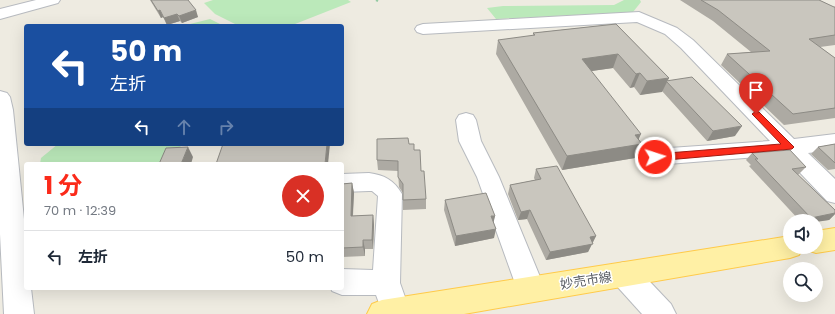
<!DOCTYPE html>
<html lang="ja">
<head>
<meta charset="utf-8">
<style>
	:root { --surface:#fff; --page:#f6f6f7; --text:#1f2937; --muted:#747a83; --line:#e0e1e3; --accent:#fb2a1a }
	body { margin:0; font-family:Poppins,"Noto Sans JP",sans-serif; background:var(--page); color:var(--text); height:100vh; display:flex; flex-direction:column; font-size:15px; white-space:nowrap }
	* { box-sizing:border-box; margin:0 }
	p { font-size:13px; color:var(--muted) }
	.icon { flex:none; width:22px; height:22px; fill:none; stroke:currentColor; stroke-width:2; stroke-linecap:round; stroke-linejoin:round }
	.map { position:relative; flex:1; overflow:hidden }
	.details { position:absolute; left:24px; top:162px; width:320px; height:128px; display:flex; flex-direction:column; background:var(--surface); border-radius:4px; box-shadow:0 4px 16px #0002 }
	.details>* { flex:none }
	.banner { position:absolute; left:24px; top:24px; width:320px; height:122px; border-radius:4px; box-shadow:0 4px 16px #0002; background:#1a4fa0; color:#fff; overflow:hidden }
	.fabs { position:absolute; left:783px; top:214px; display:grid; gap:8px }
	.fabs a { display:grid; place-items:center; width:40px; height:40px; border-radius:50%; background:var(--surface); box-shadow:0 4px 16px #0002; font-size:20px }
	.pin { position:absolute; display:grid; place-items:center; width:34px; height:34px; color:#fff; margin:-41px -17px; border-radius:50% 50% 50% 0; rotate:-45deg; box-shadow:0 0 4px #0007 }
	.pin .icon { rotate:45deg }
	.me { position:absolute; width:44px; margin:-22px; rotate:86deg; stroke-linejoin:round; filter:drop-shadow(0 0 3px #0008) }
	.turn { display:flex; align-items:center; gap:14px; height:84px; padding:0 20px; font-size:18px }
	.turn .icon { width:52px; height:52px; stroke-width:2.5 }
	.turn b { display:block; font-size:28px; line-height:34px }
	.lanes { display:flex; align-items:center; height:38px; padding:0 20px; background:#0003; justify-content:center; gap:20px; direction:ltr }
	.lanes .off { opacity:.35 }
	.round { display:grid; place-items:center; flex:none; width:42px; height:42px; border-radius:21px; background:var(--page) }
	.headline { display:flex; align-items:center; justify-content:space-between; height:68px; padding:0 20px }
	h1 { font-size:24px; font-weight:700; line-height:30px; color:var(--accent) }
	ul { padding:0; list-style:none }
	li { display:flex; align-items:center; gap:12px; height:52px; padding:0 20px; border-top:1px solid var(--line) }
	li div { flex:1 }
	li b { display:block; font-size:15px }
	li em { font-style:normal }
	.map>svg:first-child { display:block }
	.green { fill:#bbe9ba }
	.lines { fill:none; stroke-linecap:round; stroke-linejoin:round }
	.minor-casing { stroke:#b7babf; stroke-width:2 }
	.major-casing { stroke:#ffca49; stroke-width:2 }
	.path { stroke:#93caa2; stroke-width:2; stroke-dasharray:3 1.5; stroke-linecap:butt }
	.minor { fill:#fff; fill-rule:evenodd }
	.major { fill:#fff0a5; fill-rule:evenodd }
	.wall { fill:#adaaa3 }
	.shaded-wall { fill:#8d8b85 }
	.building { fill:#c9c6be; stroke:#8d8b85 }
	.route { fill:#fb2a1a; stroke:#a31b11 }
	.labels { text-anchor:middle; stroke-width:3; stroke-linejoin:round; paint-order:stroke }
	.near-street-label { font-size:13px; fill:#5a5e64; stroke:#fff }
</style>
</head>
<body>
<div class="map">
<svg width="835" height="314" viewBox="0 0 835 314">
	<rect width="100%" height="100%" fill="#eeebe1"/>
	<g class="green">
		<polygon points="213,0 348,0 351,2 290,26 239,26 215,14 204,3"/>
		<polygon points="624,0 640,0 641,2 633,12 496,19 487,8 503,6 614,5"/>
		<polygon points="210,19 224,26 182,26"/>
		<polygon points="58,144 183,144 176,151 167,164 40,164 41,158"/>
	</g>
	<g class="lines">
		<g class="minor-casing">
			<g id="minor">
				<polygon points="36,0 60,0 58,3 0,19 0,9"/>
				<polygon points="639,12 677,28 693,40 794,139 835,134 835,150 808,153 835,179 835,203 827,201 783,155 655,165 647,163 644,157 647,151 655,149 770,141 681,48 665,34 637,22 423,34 417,32 415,29 417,26 423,24"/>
				<polygon points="0,91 7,93 10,97 13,110 26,239 26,288 31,288 34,314 4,314 0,234"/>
				<polygon points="466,113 473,115 476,120 481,141 499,177 545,289 541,298 531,302 521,298 517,289 477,177 459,141 456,120 459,115"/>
				<path d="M 369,173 C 384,175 394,180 402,194 L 400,283 L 410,311 L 409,314 L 383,314 L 376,295 L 342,295 L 332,291 L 331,288 L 342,288 L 342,269 L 373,270 L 378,196 L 372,191 L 369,191 L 342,192 L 342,174 Z"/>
				<polygon points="624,262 634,265 671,304 676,314 642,314 614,283 610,274 614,265"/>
			</g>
		</g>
		<g class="major-casing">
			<g id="major">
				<polygon points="835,228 835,250 816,253 807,250 806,247 816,247 816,231"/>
				<polygon points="790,236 790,247 803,247 799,255 790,258 464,314 367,314 372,304 382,300"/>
			</g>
		</g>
		<polyline class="path" points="376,0 378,1"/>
		<use href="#minor" class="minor"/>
		<use href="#major" class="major"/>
	</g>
	<g class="wall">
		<polygon points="150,0 188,0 198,17 182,23 180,21 167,25 163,17 161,18"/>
		<polygon points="680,0 819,0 834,7 835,7 835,45 820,47 835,58 835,118 784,125 721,65 727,54 751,52 713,21"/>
		<polygon points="616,24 669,78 667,81 735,136 707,141 662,91 640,95 634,87 630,88 613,68 591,71 639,139 635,158 562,170 496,54 498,40 533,36 533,33"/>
		<polygon points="409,144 414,150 421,171 426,199 426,209 403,210 403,193 399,187 398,171 378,170 377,160"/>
		<polygon points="835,144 835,169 828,170 811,154 818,147"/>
		<polygon points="752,153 806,167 798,175 835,210 835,214 829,220 816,221 800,221 749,166 751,165 746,160"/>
		<polygon points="536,169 596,236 588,252 546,260 527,219 518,220 508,194 510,185 535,180 534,178"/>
		<polygon points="352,183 354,193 353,216 373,215 374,225 373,249 365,249 365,256 342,257 342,184"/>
		<polygon points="445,200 495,216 493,222 494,238 455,246 444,210"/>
	</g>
	<g class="shaded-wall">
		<polygon points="160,10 163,17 161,18 158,11"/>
		<polygon points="196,10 198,17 182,23 179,16"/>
		<polygon points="177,14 180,21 167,25 164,18"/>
		<polygon points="618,54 613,68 578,73 582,59"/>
		<polygon points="640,73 634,87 630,88 636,74"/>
		<polygon points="669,78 662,92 640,95 647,81"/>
		<polygon points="742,126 735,136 707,141 713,131"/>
		<polygon points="641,134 636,145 642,144 635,158 562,170 567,156 635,135"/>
		<polygon points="327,144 330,144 328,164 325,164"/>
		<polygon points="188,147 193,157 191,164 181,164"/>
		<polygon points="352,183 354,193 352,226 351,216"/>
		<polygon points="530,210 527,219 518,220 521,212"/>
		<polygon points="835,213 835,214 829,220 816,222 816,221 808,221 811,218"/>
		<polygon points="373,215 374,225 373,249 372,240"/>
		<polygon points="491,216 495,216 493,225"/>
		<polygon points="496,229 494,238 455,246 456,236"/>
		<polygon points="596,236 588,252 546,260 550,252 590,237"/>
		<polygon points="363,240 365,249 365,256 363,247"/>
	</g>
	<g class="building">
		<polygon points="151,0 188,0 196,10 179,16 177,14 164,18 160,10 158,11"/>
		<polygon points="701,0 819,0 834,7 835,7 835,35 809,39 835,58 835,108 793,114 727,54 770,51 718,10"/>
		<polygon points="616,24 669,78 647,81 640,73 636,74 618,54 582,59 641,134 635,135 642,144 567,156 498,40 535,35 533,33"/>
		<polygon points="692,77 742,126 713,131 666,81"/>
		<polygon points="408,138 409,144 414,144 414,150 420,150 421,171 424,171 426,199 403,200 403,184 398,177 398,161 377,160 377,139"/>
		<polygon points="223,144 327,144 325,164 216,164"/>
		<polygon points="835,144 835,163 818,147"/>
		<polygon points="188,147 181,164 159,164 166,148"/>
		<polygon points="790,150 806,167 792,169 835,210 835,213 811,218 755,159 758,159 752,153"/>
		<polygon points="557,166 596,236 590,237 593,244 550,252 530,210 521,212 510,185 541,179 536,169"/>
		<polygon points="352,183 351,216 373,215 372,240 363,240 363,247 342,248 342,184"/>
		<polygon points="486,193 495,216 491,216 496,229 456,236 445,200"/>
	</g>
	<polygon class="route" points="756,111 759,112 794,147 792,149 655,161 651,157 655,154 781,144 754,116 752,114"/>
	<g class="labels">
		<g class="near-street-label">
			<text transform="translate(586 280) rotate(-9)" y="5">妙売市線</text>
		</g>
	</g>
</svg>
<div class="fabs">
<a><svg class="icon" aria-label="sound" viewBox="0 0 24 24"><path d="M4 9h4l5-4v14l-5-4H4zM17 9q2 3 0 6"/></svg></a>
<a><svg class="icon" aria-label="search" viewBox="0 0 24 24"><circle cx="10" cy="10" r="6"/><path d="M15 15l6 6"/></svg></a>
</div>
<div class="pin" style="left:756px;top:114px;background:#d93025"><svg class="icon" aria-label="arrive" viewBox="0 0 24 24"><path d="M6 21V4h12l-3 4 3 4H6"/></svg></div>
<svg class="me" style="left:655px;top:157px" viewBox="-20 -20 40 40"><circle r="17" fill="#fb2a1a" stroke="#fff" stroke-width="3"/><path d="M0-11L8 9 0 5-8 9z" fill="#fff"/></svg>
<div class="banner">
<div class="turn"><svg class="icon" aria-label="left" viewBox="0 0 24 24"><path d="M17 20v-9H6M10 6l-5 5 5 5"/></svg><div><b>50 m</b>左折</div></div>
<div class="lanes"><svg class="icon" aria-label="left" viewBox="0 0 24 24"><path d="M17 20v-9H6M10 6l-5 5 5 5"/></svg><svg class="icon off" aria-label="ahead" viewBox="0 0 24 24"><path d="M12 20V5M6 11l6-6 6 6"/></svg><svg class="icon off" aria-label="right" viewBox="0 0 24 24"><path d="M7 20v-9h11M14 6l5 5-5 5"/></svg></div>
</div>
<section class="details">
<div class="headline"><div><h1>1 分</h1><p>70 m · 12:39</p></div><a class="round" style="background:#d93025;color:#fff"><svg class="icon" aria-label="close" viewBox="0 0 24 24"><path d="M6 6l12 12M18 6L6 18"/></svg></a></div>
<ul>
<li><svg class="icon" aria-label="left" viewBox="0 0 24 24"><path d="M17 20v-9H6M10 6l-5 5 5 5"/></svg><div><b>左折</b></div><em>50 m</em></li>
</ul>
</section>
</div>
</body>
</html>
